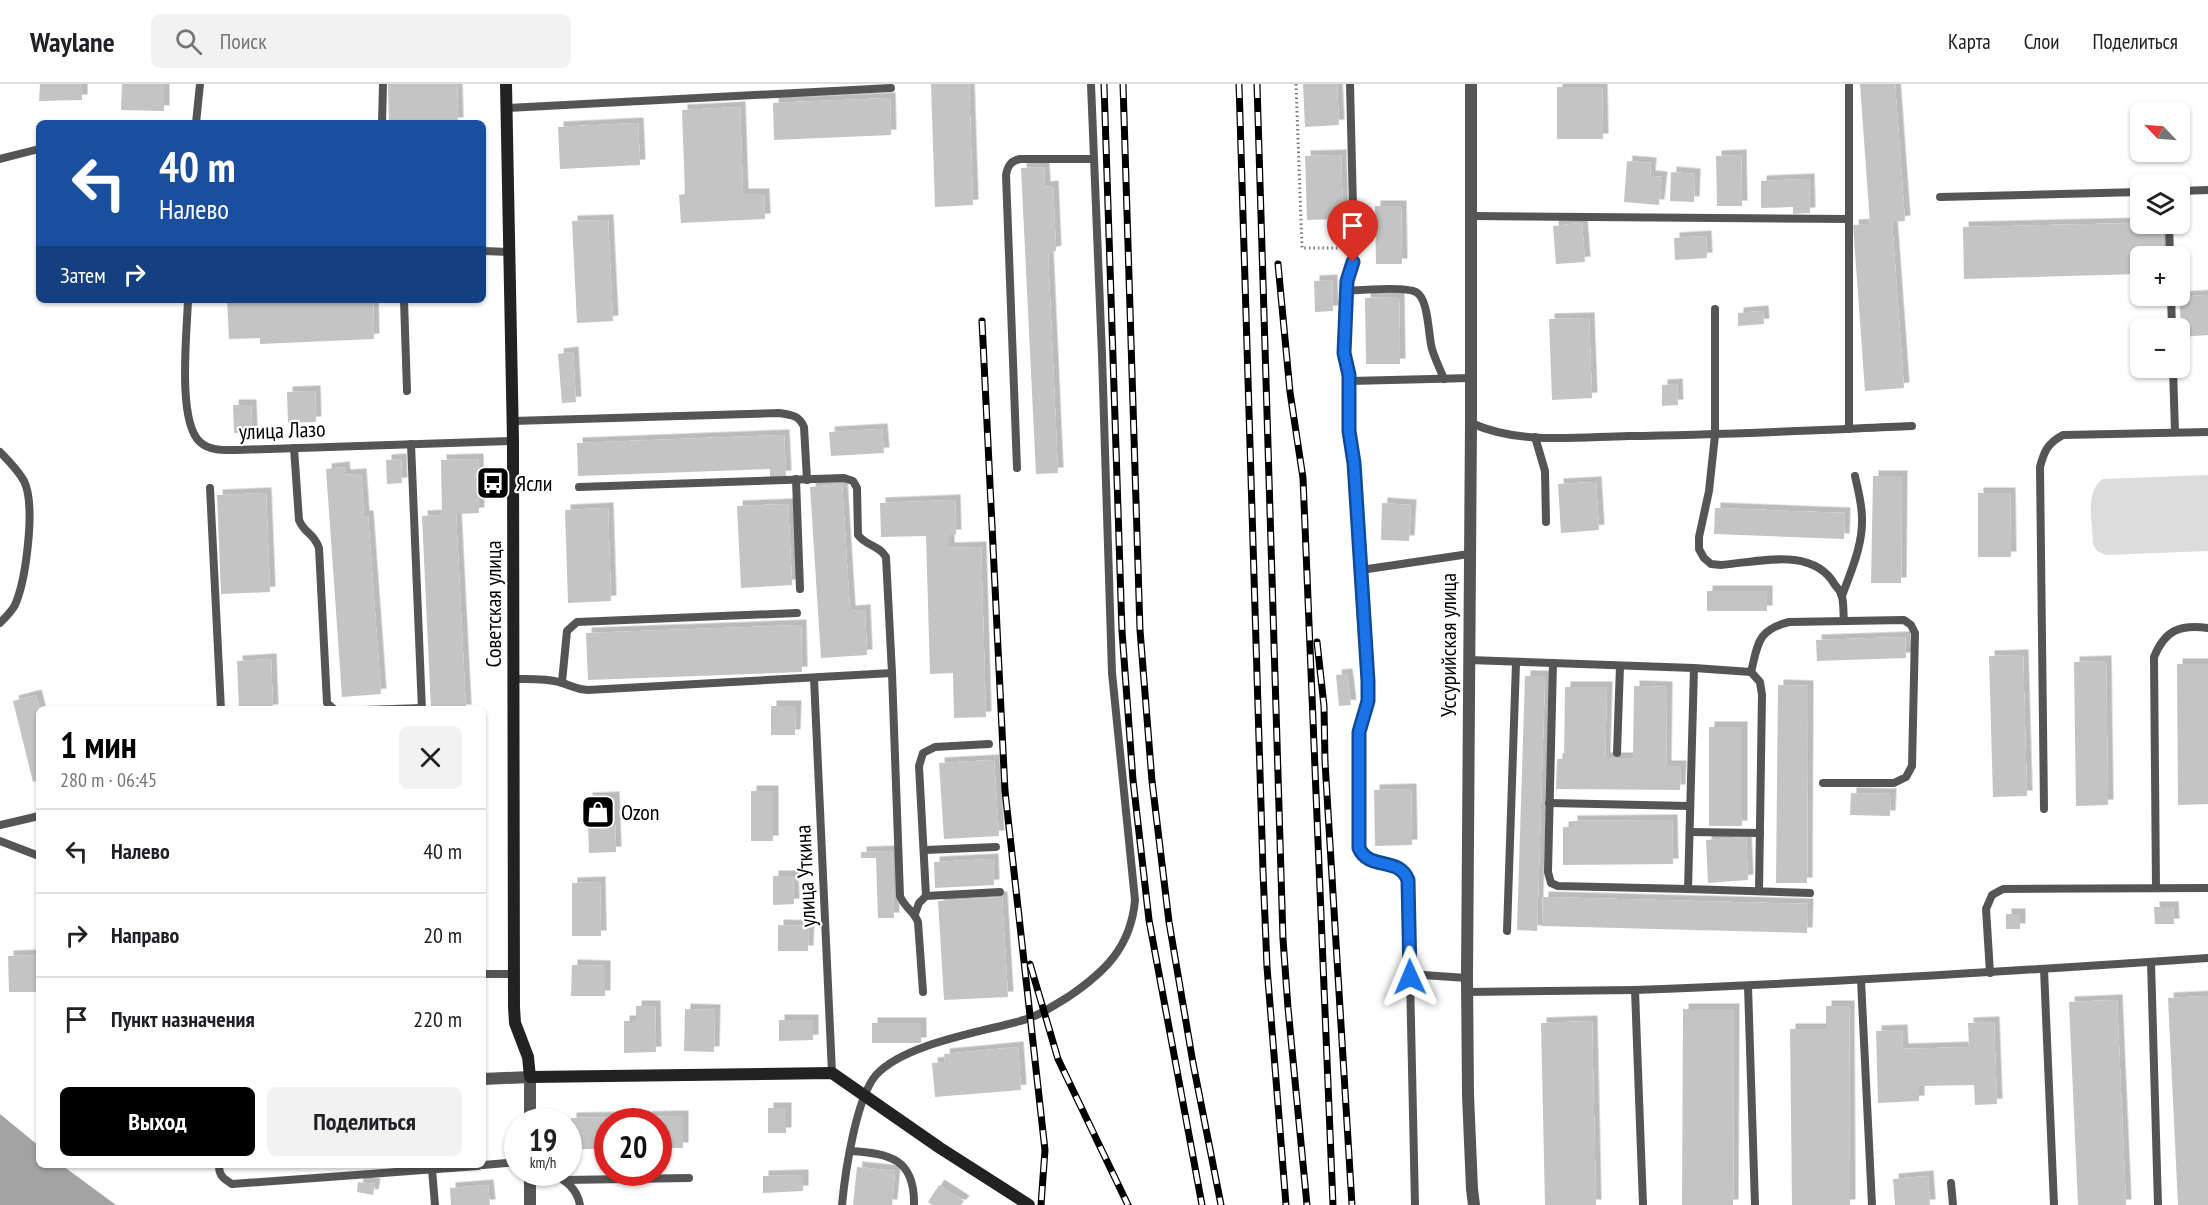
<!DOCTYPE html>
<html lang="ru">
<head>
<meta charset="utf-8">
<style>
	:root { --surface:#fff; --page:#f2f2f2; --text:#202124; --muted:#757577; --line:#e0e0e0; --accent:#000 }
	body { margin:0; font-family:"PT Sans Narrow",sans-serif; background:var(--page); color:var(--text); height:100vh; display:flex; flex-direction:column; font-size:22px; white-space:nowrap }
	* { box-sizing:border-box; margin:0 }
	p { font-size:20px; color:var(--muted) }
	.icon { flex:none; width:33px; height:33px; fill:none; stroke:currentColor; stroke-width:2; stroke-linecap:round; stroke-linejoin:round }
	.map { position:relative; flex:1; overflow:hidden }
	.drawer { position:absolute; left:36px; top:622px; width:450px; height:462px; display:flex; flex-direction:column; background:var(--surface); border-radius:9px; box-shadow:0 2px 4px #0004 }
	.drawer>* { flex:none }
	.hud { position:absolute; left:36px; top:36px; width:450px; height:183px; border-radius:9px; box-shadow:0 2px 4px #0004; background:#1a4fa0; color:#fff; overflow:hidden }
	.needle { width:39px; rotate:295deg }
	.controls { position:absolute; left:2130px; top:18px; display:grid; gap:12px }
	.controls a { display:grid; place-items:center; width:60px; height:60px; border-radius:9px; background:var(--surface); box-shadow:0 2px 4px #0004; font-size:30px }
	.speed { position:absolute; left:504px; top:1024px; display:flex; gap:12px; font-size:30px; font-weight:700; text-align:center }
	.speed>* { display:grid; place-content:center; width:78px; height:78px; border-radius:50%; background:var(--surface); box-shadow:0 2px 4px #0004; line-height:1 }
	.speed small { font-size:15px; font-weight:400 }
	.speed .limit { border:9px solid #d22; background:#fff; color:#111 }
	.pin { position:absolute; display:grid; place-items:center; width:51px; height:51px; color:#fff; margin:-62px -26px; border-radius:50% 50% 50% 0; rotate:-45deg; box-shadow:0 0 6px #0007 }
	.pin .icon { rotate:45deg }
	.me { position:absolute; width:66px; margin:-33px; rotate:359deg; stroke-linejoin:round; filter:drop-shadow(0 0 4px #0008) }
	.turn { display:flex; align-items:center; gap:21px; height:126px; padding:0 24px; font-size:27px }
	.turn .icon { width:78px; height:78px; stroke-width:2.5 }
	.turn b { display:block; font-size:42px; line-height:51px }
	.then { display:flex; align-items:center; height:57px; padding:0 24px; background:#0003; gap:12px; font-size:22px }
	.round { display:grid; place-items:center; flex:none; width:63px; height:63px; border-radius:9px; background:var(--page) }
	.summary { display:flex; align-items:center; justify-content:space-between; height:102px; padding:0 24px }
	h1 { font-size:36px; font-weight:800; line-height:45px; color:var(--accent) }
	.cta { display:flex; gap:12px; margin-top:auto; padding:12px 24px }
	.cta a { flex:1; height:69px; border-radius:9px; background:var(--accent); color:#fff; font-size:24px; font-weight:800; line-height:69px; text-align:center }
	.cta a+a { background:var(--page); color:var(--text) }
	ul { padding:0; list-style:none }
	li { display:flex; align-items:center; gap:18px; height:84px; padding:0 24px; border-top:2px solid var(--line) }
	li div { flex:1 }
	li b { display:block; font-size:22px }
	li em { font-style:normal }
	header { display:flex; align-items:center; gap:36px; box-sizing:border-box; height:84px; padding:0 30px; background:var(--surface); border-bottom:2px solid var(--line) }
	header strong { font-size:28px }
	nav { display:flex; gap:33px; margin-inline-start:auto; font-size:21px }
	.search { width:420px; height:54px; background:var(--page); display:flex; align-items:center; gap:15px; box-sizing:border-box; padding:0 21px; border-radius:9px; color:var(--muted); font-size:22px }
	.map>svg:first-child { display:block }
	.green { fill:#dcdcdc }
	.water { fill:#a3a3a3 }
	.building { fill:#c4c4c4; filter:url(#shadow) }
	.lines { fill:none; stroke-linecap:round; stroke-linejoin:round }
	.path { stroke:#777; stroke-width:3; stroke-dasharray:1.5 3; stroke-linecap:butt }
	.service { stroke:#555; stroke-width:8 }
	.minor { stroke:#555; stroke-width:12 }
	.tertiary { stroke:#555; stroke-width:12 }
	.secondary { stroke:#222; stroke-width:12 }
	.rail-casing { stroke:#000; stroke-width:7 }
	.rail { stroke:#fff; stroke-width:4.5; stroke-dasharray:14; stroke-linecap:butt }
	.route-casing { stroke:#114b97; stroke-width:15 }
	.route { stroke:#1a73e8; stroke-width:10 }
	.labels { text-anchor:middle; stroke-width:4.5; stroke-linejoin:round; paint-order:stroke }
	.street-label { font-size:22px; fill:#000; stroke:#fff }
	.poi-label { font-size:22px; fill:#000; stroke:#fff; text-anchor:start }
</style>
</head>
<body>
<header>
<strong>Waylane</strong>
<div class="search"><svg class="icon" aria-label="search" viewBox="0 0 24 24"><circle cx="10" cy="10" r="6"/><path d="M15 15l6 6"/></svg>Поиск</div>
<nav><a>Карта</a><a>Слои</a><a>Поделиться</a></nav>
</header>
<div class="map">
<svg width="2208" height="1121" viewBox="0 0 2208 1121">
	<defs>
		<filter id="shadow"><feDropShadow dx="5.5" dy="-5.5" stdDeviation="0" flood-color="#0004"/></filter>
	</defs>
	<rect width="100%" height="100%" fill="#fff"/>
	<path class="green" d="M 2208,391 L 2208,467 L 2106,471 L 2097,467 L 2093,460 C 2093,440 2084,407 2103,395 Z"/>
	<polygon class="water" points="0,1030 39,1062 39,1082 63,1082 116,1121 0,1121"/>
	<g class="building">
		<polygon points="40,0 82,0 82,16 39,17"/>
		<polygon points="122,0 164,0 164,27 121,26"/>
		<polygon points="388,0 457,0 458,39 389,39"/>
		<polygon points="931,0 969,0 973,121 935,123"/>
		<polygon points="1303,0 1337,0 1339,41 1305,43"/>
		<polygon points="1860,0 1895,0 1905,137 1892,138 1904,304 1865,307 1853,141 1870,140"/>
		<polygon points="1557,3 1602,3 1603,55 1557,55"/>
		<polygon points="890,14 891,51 774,56 773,19"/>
		<polygon points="740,23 743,110 764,110 765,135 681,139 679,111 685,110 682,26"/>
		<polygon points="638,39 640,81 560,85 558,43"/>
		<polygon points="1341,71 1343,135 1307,136 1305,72"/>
		<polygon points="1741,71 1742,122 1717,122 1716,72"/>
		<polygon points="1627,77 1651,79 1650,92 1662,93 1659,121 1624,118"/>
		<polygon points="1044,83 1045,103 1053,102 1056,167 1048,169 1058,389 1036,390 1021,84"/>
		<polygon points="1671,88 1695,90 1694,118 1670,117"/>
		<polygon points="1809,95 1810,129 1793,130 1793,123 1761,124 1761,97"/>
		<polygon points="1375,122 1401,122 1402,180 1376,180"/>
		<polygon points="608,136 613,237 577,239 572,137"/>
		<polygon points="1582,139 1585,178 1556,180 1553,142"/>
		<polygon points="2140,139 2162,140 2163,172 2140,172 2140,190 1964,195 1963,143"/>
		<polygon points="1706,152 1707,174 1675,176 1674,154"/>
		<polygon points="1332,196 1333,227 1315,228 1314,197"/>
		<polygon points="2208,211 2208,251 2182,253 2179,213"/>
		<polygon points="1399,213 1400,280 1366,280 1365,214"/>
		<polygon points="227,216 373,216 374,255 260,260 260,254 229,255"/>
		<polygon points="1763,227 1764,240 1738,242 1738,229"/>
		<polygon points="1589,234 1592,314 1552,316 1549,235"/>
		<polygon points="573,268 576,318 562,319 558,270"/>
		<polygon points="1677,300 1678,321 1662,322 1662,301"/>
		<polygon points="315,307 316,338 288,339 287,308"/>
		<polygon points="233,321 251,321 252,348 234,349"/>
		<polygon points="882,345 884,369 831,372 829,348"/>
		<polygon points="784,351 786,392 770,393 770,385 578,392 577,359"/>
		<polygon points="401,375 402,399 387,400 386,376"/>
		<polygon points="478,375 479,429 456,430 466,626 431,626 422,432 442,431 441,376"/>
		<polygon points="344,383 345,391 361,390 364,432 368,432 381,610 342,613 326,385"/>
		<polygon points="1873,392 1902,392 1901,499 1871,499"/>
		<polygon points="1596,398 1599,446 1561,449 1558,400"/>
		<polygon points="842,400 850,527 865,526 867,571 821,574 810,403"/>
		<polygon points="266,409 270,508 221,510 217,411"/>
		<polygon points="1978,409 2010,409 2011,473 1978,473"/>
		<polygon points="955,416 956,451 949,451 949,464 981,463 986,633 954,634 953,589 930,590 926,452 881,453 880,419"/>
		<polygon points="1382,419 1411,421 1409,457 1381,456"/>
		<polygon points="788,420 792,501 741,504 737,422"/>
		<polygon points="608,424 611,517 568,519 565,426"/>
		<polygon points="1715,424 1845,429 1844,455 1714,450"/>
		<rect x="1707" y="507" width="60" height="20"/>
		<polygon points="801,541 802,588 588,596 586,549"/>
		<polygon points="1905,553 1906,574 1817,577 1816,556"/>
		<polygon points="2023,571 2027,712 1993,713 1989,572"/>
		<polygon points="271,575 273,626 239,626 237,577"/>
		<polygon points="2106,577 2108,721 2076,722 2074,578"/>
		<polygon points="2177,580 2208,580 2208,720 2178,721"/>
		<polygon points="1347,590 1351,621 1339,622 1336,591"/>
		<polygon points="1525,592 1545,592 1537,847 1517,846"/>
		<polygon points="1778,601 1808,602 1807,799 1776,799"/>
		<polygon points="1634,602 1667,603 1666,682 1681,682 1680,706 1556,705 1557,675 1564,675 1565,603 1607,603 1605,674 1633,674"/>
		<polygon points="36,611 40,626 39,696 33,698 13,617"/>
		<polygon points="771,622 796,622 795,651 771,651"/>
		<rect x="1709" y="643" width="33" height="99"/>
		<polygon points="994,676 999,752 944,755 939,679"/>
		<polygon points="1411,705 1412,761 1375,762 1374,706"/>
		<rect x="751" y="707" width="22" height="50"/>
		<polygon points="1851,709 1891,710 1890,732 1850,731"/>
		<polygon points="614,713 616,768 589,769 587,714"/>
		<polygon points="1672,736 1673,780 1563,781 1563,743 1572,743 1572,737"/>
		<polygon points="1746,753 1748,796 1708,799 1706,756"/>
		<polygon points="892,767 894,834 878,834 876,774 861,774 861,768"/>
		<polygon points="993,775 994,801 935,804 934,778"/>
		<polygon points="773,792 793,792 794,820 773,821"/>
		<polygon points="600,798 601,852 572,852 572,799"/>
		<polygon points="1002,813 1008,913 944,916 938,817"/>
		<polygon points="1543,813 1808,820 1807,849 1542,842"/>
		<polygon points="2154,823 2173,823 2174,840 2155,840"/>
		<rect x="2006" y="830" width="14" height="15"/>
		<polygon points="778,841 809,842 808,867 778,867"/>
		<polygon points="39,871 39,908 9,908 8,872"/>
		<polygon points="572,881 605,882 605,912 571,912"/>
		<polygon points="2208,912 2208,1121 2178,1121 2168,914"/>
		<polygon points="2117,916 2126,1121 2078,1121 2069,918"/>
		<polygon points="636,922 655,922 656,968 624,969 624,937 636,937"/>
		<polygon points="1826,922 1849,922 1850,1121 1792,1121 1790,945 1826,945"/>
		<polygon points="685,925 715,926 714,968 684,967"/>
		<polygon points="1683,925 1734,925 1733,1121 1682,1121"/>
		<polygon points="779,936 813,936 813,956 779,957"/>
		<polygon points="1592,937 1596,1121 1545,1121 1541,939"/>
		<polygon points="1994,938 1997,1020 1975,1021 1974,1001 1919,1002 1919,1017 1878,1019 1876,947 1902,946 1903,965 1969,963 1968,939"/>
		<rect x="872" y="939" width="49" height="20"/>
		<polygon points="1018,963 1021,1006 935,1013 932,979 945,978 944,970"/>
		<rect x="768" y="1024" width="18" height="25"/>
		<polygon points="683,1032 683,1064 658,1064 658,1038 608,1038 608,1065 571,1065 571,1034"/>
		<polygon points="857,1083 895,1087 892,1121 853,1121"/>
		<polygon points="803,1091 803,1107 763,1109 763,1092"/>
		<polygon points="1928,1092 1930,1121 1895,1121 1893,1095"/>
		<polygon points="358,1098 375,1100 373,1111 357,1108"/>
		<polygon points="488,1101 490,1121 451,1121 450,1104"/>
		<polygon points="939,1101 964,1117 961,1121 932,1121 928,1118"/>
	</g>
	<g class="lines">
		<polyline class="path" points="1296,0 1302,164 1343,164"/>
		<g class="service">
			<path d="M 1350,0 L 1354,164 L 1353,182 L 1347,197 L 1344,269 L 1349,291 L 1349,336 L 1354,379 L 1368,597 L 1368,617 L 1359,648 L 1359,764 C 1369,787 1399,772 1408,797 L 1410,893 L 1423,891 L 1467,894"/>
			<polyline points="1849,0 1849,345"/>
			<polyline points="507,24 891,4"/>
			<polyline points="196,39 200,0"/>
			<polyline points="382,39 383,0"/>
			<polyline points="0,75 39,65"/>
			<polyline points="2180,107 2208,106"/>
			<polyline points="1940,113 2140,108"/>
			<polyline points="1472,132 1849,135"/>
			<polyline points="2169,140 2170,172"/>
			<polyline points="483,167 509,168"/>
			<path d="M 1346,207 C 1361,206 1405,202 1416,208 C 1429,215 1428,251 1432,265 C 1435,275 1440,285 1444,295"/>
			<polyline points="2171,212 2172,244"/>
			<path d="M 188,216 C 187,247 177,338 200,358 C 210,367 223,366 236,366 L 513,357"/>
			<polyline points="404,216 407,307"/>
			<path d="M 1715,225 L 1715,351 L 1709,407 L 1699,453 L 1699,465 L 1704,474 L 1711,480 L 1721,481 C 1758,478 1813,462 1835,501 C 1838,504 1841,509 1842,513 C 1844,520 1843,529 1844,537"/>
			<polyline points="2173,284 2175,348"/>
			<polyline points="1350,297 1472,294"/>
			<path d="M 513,337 L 779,329 C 791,331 799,331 804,343 L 807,396"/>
			<path d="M 1471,339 C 1520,361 1576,353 1629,352 C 1724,351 1818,346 1912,342"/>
			<polyline points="1535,353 1545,387 1546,438"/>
			<polyline points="411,360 422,626"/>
			<path d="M 294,364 L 299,436 C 305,451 313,447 319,464 L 327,619 L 335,626"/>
			<path d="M 0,368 C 8,376 18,386 24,397 C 36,421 26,496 15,521 C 12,527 5,534 0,539"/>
			<path d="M 1017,384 L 1006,91 C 1008,81 1011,77 1020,75 L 1094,75"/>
			<polyline points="796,395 800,505"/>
			<polyline points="210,404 221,626"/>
			<polyline points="1361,486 1469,470"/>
			<path d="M 1842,512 C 1851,487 1863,461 1862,434 C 1862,420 1858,406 1855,392"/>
			<polyline points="1469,576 1694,584 1688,805 1810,809"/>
			<polyline points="1553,579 1548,788 1551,799 1558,802 1688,805"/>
			<polyline points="1694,584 1751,588 1760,598 1762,611 1759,807"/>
			<path d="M 1751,588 C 1758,560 1757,546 1789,538 L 1904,536 L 1911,541 L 1915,549 L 1912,682 L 1906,693 L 1894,699 L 1823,699"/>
			<path d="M 892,589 L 900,812 C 904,823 914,827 918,838 L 923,908"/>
			<polyline points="814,594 832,989"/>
			<path d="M 514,595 C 529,595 545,594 559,598 C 571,601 574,605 588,606 L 892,589 L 886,473 C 879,461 866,462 858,451 L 857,404 L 853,397 L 844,394 L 579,403"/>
			<polyline points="562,598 567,547 577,538 797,529"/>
			<polyline points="364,626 422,624"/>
			<polyline points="1617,669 1620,582"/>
			<polyline points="1549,719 1690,722"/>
			<path d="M 2044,725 L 2040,383 C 2044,367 2048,359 2063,351 L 2208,348"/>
			<polyline points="0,741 39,732"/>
			<polyline points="1690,748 1760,749"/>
			<polyline points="0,757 39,772"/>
			<polyline points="925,766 996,763"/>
			<path d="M 2156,804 L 2154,573 C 2165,546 2180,540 2208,544"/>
			<polyline points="926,812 919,682 923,669 935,663 989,660"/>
			<polyline points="915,830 919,819 926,812 1000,808"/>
			<polyline points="1507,847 1516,579"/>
			<polyline points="2151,878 2158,1121"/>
			<polyline points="2044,885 2054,1121"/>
			<polyline points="1990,889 1986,825 1992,811 2003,805 2208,804"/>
			<polyline points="483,890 514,890"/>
			<polyline points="1410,893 1415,1121"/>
			<polyline points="1861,896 1872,1121"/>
			<polyline points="1748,902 1755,1121"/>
			<polyline points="1467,908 1635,906"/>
			<path d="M 850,1067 C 890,1069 915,1075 914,1121"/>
			<polyline points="483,1081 518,1078"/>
			<path d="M 219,1082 C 219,1092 224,1095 232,1100 L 478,1082"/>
			<polyline points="432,1085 435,1121"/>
			<path d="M 552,1089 C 566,1097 577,1104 580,1121"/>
			<polyline points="565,1096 689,1094"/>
			<polyline points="1951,1099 1953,1121"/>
			<path d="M 842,1121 C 845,1089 856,1014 876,991 C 904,960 981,948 1020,937 C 1037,933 1053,922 1068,913 C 1105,888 1131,863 1135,816 L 1112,589 L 1102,271 L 1091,0"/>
			<path d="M 1643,1121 L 1635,906 C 1826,899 2017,887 2208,874"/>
		</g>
		<g class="minor">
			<polyline points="1471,0 1471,339 1467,894 1468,1011 1472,1105 1474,1121"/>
			<polyline points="483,995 530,993"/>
		</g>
		<g class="tertiary">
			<polyline points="530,1038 530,993"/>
			<polyline points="530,1089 530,1121"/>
		</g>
		<polyline class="secondary" points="506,0 513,357 514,923 515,939 528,973 530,993 832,989 940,1064 1029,1121"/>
		<g class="rail-casing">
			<g id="rail">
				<polyline points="1104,0 1122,547 1133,696 1149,836 1202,1121"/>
				<polyline points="1123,0 1140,546 1152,697 1169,838 1193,979 1221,1121"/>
				<polyline points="1239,0 1263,787 1267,883 1286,1121"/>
				<polyline points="1257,0 1283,855 1288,924 1307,1121"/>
				<polyline points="1278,180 1290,308 1303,394 1333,1121"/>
				<polyline points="982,237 1005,707 1045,1066 1041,1121"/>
				<polyline points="1317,558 1324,622 1325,678 1352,1121"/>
				<polyline points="1030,880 1058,975 1128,1121"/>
			</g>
		</g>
		<use href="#rail" class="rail"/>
	</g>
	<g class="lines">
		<g class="route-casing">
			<path id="route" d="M 1353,178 L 1347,197 L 1344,269 L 1349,291 L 1349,347 L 1354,379 L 1368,597 L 1368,617 L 1359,648 L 1359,764 C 1369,787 1399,772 1408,796 L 1410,893"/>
		</g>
		<use href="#route" class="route"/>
	</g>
	<defs>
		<g id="bus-square" transform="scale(1.725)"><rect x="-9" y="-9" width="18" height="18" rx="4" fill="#000" stroke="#fff"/><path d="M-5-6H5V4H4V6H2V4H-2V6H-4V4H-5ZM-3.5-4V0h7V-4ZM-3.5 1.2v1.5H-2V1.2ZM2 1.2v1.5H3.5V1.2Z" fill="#fff"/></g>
		<g id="shop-square" transform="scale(1.725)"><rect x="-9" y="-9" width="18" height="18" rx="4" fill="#000" stroke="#fff"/><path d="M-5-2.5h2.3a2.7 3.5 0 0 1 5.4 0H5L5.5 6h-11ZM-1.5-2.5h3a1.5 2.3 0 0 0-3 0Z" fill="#fff"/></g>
	</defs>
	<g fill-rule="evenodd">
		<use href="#bus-square" x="493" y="399"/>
		<use href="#shop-square" x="598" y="728"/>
	</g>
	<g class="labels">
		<g class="street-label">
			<text transform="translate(282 346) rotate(-2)" y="8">улица Лазо</text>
			<text transform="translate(493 520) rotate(-90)" y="8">Советская улица</text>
			<text transform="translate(1448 561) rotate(-90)" y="8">Уссурийская улица</text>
			<text transform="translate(805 792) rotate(-93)" y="8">улица Уткина</text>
		</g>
		<g class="poi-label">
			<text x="516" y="407">Ясли</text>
			<text x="621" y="736">Ozon</text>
		</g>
	</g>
</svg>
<div class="controls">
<a><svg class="needle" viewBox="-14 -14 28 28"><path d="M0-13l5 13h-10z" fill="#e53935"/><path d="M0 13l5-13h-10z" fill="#757577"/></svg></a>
<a><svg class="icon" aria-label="layers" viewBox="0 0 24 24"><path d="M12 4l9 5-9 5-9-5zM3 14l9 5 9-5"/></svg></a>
<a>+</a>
<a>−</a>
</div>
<div class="speed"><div>19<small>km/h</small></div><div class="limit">20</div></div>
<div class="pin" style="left:1353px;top:178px;background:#d93025"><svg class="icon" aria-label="arrive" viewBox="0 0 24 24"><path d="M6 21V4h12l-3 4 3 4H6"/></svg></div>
<svg class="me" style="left:1410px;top:893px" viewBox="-20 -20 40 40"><path d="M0-17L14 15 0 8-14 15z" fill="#1a73e8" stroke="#fff" stroke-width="4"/></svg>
<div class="hud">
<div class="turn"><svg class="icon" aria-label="left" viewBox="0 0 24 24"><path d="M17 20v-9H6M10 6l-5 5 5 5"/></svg><div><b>40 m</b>Налево</div></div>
<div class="then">Затем<svg class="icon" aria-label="right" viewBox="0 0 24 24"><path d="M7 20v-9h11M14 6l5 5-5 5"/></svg></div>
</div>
<section class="drawer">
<div class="summary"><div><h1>1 мин</h1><p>280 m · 06:45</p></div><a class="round"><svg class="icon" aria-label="close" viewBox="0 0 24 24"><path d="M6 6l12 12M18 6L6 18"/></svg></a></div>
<ul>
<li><svg class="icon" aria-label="left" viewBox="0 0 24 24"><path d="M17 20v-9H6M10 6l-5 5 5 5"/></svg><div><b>Налево</b></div><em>40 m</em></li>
<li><svg class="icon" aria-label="right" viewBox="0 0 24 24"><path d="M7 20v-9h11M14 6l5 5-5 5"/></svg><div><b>Направо</b></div><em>20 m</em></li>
<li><svg class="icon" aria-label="arrive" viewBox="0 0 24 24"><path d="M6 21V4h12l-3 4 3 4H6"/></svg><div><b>Пункт назначения</b></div><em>220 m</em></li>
</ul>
<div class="cta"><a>Выход</a><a>Поделиться</a></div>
</section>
</div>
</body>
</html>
